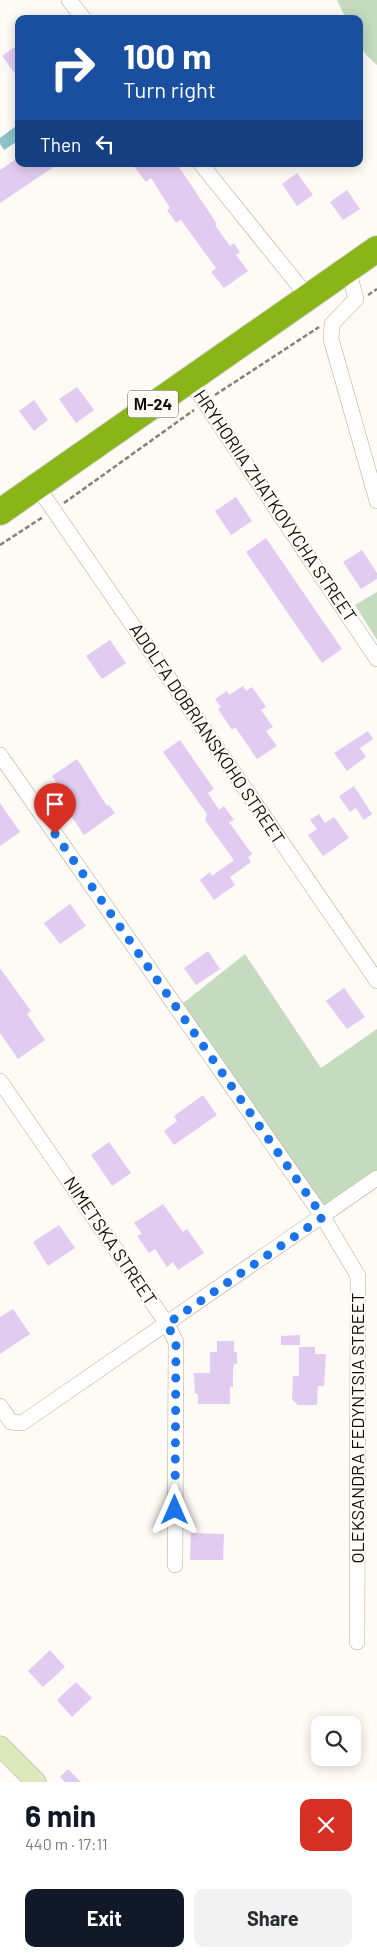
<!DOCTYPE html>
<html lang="en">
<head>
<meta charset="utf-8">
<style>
	:root { --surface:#fff; --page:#f2f2f3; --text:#2b2b33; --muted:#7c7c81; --accent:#111827 }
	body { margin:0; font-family:Barlow,sans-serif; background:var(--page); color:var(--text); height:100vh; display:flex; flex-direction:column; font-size:19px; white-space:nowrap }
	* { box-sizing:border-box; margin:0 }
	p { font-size:16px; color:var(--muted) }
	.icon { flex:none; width:28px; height:28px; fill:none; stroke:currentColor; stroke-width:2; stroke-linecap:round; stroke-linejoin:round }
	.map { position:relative; height:1782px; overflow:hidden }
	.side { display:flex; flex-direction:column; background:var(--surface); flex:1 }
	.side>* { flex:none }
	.banner { position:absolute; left:15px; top:15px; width:348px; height:152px; border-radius:10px; box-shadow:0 2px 12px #0003; background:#1a4fa0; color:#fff; overflow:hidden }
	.controls { position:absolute; left:311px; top:1716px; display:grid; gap:10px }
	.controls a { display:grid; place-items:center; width:50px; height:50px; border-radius:10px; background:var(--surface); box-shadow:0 2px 12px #0003; font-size:25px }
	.pin { position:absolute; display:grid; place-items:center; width:42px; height:42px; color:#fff; margin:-51px -21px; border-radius:50% 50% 50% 0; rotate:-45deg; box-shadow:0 0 5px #0007 }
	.pin .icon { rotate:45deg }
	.me { position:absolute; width:55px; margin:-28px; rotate:0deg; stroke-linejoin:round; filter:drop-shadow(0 0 4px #0008) }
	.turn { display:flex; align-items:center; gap:18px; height:105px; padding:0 25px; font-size:22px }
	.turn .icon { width:65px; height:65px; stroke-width:2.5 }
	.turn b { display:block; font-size:35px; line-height:42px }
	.then { display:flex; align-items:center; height:48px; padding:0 25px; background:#0003; gap:10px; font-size:19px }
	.round { display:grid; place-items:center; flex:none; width:52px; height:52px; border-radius:10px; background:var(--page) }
	.headline { display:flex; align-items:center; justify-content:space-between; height:85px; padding:0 25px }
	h1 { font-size:30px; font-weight:700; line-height:38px; color:var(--accent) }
	.primary-button { display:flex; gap:10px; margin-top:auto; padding:10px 25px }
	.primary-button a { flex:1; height:58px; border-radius:10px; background:var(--accent); color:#fff; font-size:20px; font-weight:700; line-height:58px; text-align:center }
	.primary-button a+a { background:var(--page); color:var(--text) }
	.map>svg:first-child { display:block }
	.green { fill:#c5dbbe }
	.water { fill:#8ec4c7 }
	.building { fill:#e2cbf0 }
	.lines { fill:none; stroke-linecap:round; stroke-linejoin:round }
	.street-casing { stroke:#b6a690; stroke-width:16 }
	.secondary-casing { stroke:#b6a690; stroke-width:21 }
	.highway-casing { stroke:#d9d8d7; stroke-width:28 }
	.path { stroke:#85807b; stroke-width:2.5; stroke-dasharray:5 2.5; stroke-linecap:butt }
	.street { stroke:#fff; stroke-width:15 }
	.secondary { stroke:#dce9ba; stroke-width:20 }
	.highway { stroke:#89b518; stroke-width:26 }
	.route { stroke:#1a73e8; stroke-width:9; stroke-dasharray:0 16.2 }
	.labels { text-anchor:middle; stroke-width:4; stroke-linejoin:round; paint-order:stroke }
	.shield { fill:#fefaf6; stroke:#57524d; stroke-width:1 }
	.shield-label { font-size:16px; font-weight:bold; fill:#100a04 }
	.street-label { font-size:18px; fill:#100a04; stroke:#fefaf6 }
</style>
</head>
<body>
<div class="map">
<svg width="377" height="1782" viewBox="0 0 377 1782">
	<rect width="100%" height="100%" fill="#fefaf6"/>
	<g class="green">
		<path d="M 337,0 L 377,0 L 377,65 C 356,46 359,46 359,19 L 346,19 Z"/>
		<polygon points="377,592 377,640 355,605"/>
		<polygon points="245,954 321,1068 377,1029 377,1178 323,1217 177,1008"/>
	</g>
	<polygon class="water" points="16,126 19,140 4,150 0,144 0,138"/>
	<g class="building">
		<polygon points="19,44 19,79 2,56"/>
		<polygon points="19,157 19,164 58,164 0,203 0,170"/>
		<polygon points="132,164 177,164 217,224 215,225 230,246 234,243 240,252 236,255 248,271 224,288 211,272 216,268 181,220 176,223 167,210 170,208 151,178 146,182"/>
		<polygon points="297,173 313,195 297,206 282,184"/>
		<polygon points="347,190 360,209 343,220 330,202"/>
		<polygon points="77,387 94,410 76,423 59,399"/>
		<polygon points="34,400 48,420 34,431 19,411"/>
		<polygon points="236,497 252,521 231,535 215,511"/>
		<polygon points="266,538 342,649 322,663 246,552"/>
		<polygon points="362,550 377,573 377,579 361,589 343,562"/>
		<polygon points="110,640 126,663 102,679 86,656"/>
		<polygon points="243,686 246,691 252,687 266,707 261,710 273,727 266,731 277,746 257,759 235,727 232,730 218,709 221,707 215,699 227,691 229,695"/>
		<polygon points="368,731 373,739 360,748 366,757 347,771 334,753"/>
		<polygon points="180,740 214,789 208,793 219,810 224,806 234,820 229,822 252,854 248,857 251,862 230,877 235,885 214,900 200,880 210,872 212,876 234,860 205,820 207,814 163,752"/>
		<polygon points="77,759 107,806 109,805 115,813 84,835 54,790 59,786 52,776"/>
		<polygon points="354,786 372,814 364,820 356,808 350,812 339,796"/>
		<polygon points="0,803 20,832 0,846"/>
		<polygon points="319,814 325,823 334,817 349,838 323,856 308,835 317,829 310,820"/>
		<polygon points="70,904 86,926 60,944 44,923"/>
		<polygon points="208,951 220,969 196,985 184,968"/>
		<polygon points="0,968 31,1011 27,1014 45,1040 18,1059 0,1033"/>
		<polygon points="344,988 365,1017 347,1029 326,1001"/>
		<polygon points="203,1095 217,1115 174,1145 164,1131 177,1121 174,1116"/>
		<polygon points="109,1142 131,1173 112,1186 91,1155"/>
		<polygon points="163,1204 183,1232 187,1229 204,1253 178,1270 173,1262 167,1267 155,1249 149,1253 137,1236 142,1234 134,1223"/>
		<polygon points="59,1225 75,1248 48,1266 33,1242"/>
		<polygon points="13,1309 30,1334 0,1354 0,1317"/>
		<polygon points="300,1335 300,1345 281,1345 281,1336"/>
		<polygon points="217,1341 234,1341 234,1352 237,1352 237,1364 234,1364 233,1371 233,1387 230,1387 230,1404 198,1404 198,1394 195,1393 194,1373 210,1373 210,1352 217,1352"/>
		<polygon points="299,1347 315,1347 315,1354 326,1354 324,1386 318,1386 317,1405 298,1405 292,1399 293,1376 299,1376"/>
		<polygon points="191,1533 224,1534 223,1560 190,1560"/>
		<polygon points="50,1650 65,1667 43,1687 28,1671"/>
		<polygon points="76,1682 92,1698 72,1717 57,1700"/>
		<polygon points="68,1769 81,1782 65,1782 60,1777"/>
	</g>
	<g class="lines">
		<g class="street-casing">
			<g id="street">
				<polyline points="69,0 84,19"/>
				<polyline points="201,164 308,297"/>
				<polyline points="348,269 356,299 332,324 331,339 377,501"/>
				<polyline points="189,379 377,659"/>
				<polyline points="37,486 377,981"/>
				<polyline points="0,755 323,1217 358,1276 357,1642"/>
				<polyline points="0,1081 167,1324 176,1342 175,1565"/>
				<polyline points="0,1406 11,1422 22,1423 377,1178"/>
			</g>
		</g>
		<g class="secondary-casing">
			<polyline id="secondary" points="0,1746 36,1782"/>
		</g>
		<g class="highway-casing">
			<polyline id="highway" points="0,512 377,249"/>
		</g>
		<g class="path">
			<polyline points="368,295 377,289"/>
			<polyline points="215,395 319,327"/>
			<polyline points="64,503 194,410"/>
			<polyline points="0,545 43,517"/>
		</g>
		<use href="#street" class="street"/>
		<use href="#secondary" class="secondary"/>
		<use href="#highway" class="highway"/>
	</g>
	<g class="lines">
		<polyline class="route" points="55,834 323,1217 167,1324 176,1342 175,1510"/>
	</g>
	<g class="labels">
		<rect class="shield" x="128" y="390.5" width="50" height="27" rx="4"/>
		<g class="shield-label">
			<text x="153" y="410">М-24</text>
		</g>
		<g class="street-label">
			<text transform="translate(275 506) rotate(56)" y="6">HRYHORIIA ZHATKOVYCHA STREET</text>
			<text transform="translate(207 734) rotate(56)" y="6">ADOLFA DOBRIANSKOHO STREET</text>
			<text transform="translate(110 1241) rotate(56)" y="6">NIMETSKA STREET</text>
			<text transform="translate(358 1428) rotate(-90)" y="6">OLEKSANDRA FEDYNTSIA STREET</text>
		</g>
	</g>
</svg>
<div class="controls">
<a><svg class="icon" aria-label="search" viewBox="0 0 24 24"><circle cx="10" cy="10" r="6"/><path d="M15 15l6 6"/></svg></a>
</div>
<div class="pin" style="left:55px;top:834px;background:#d93025"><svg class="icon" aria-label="arrive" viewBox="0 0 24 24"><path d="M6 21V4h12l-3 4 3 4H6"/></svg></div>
<svg class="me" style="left:175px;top:1510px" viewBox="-20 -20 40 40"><path d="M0-17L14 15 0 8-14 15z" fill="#1a73e8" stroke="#fff" stroke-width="4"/></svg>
<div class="banner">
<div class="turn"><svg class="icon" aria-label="right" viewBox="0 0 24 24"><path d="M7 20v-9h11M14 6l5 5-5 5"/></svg><div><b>100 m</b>Turn right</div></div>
<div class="then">Then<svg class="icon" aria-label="left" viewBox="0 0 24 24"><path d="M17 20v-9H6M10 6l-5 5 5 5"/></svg></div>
</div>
</div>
<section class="side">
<div class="headline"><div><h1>6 min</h1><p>440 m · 17:11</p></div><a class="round" style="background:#d93025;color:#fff"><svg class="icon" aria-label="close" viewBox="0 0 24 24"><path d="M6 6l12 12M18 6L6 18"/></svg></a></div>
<div class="primary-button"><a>Exit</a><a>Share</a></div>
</section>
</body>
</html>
